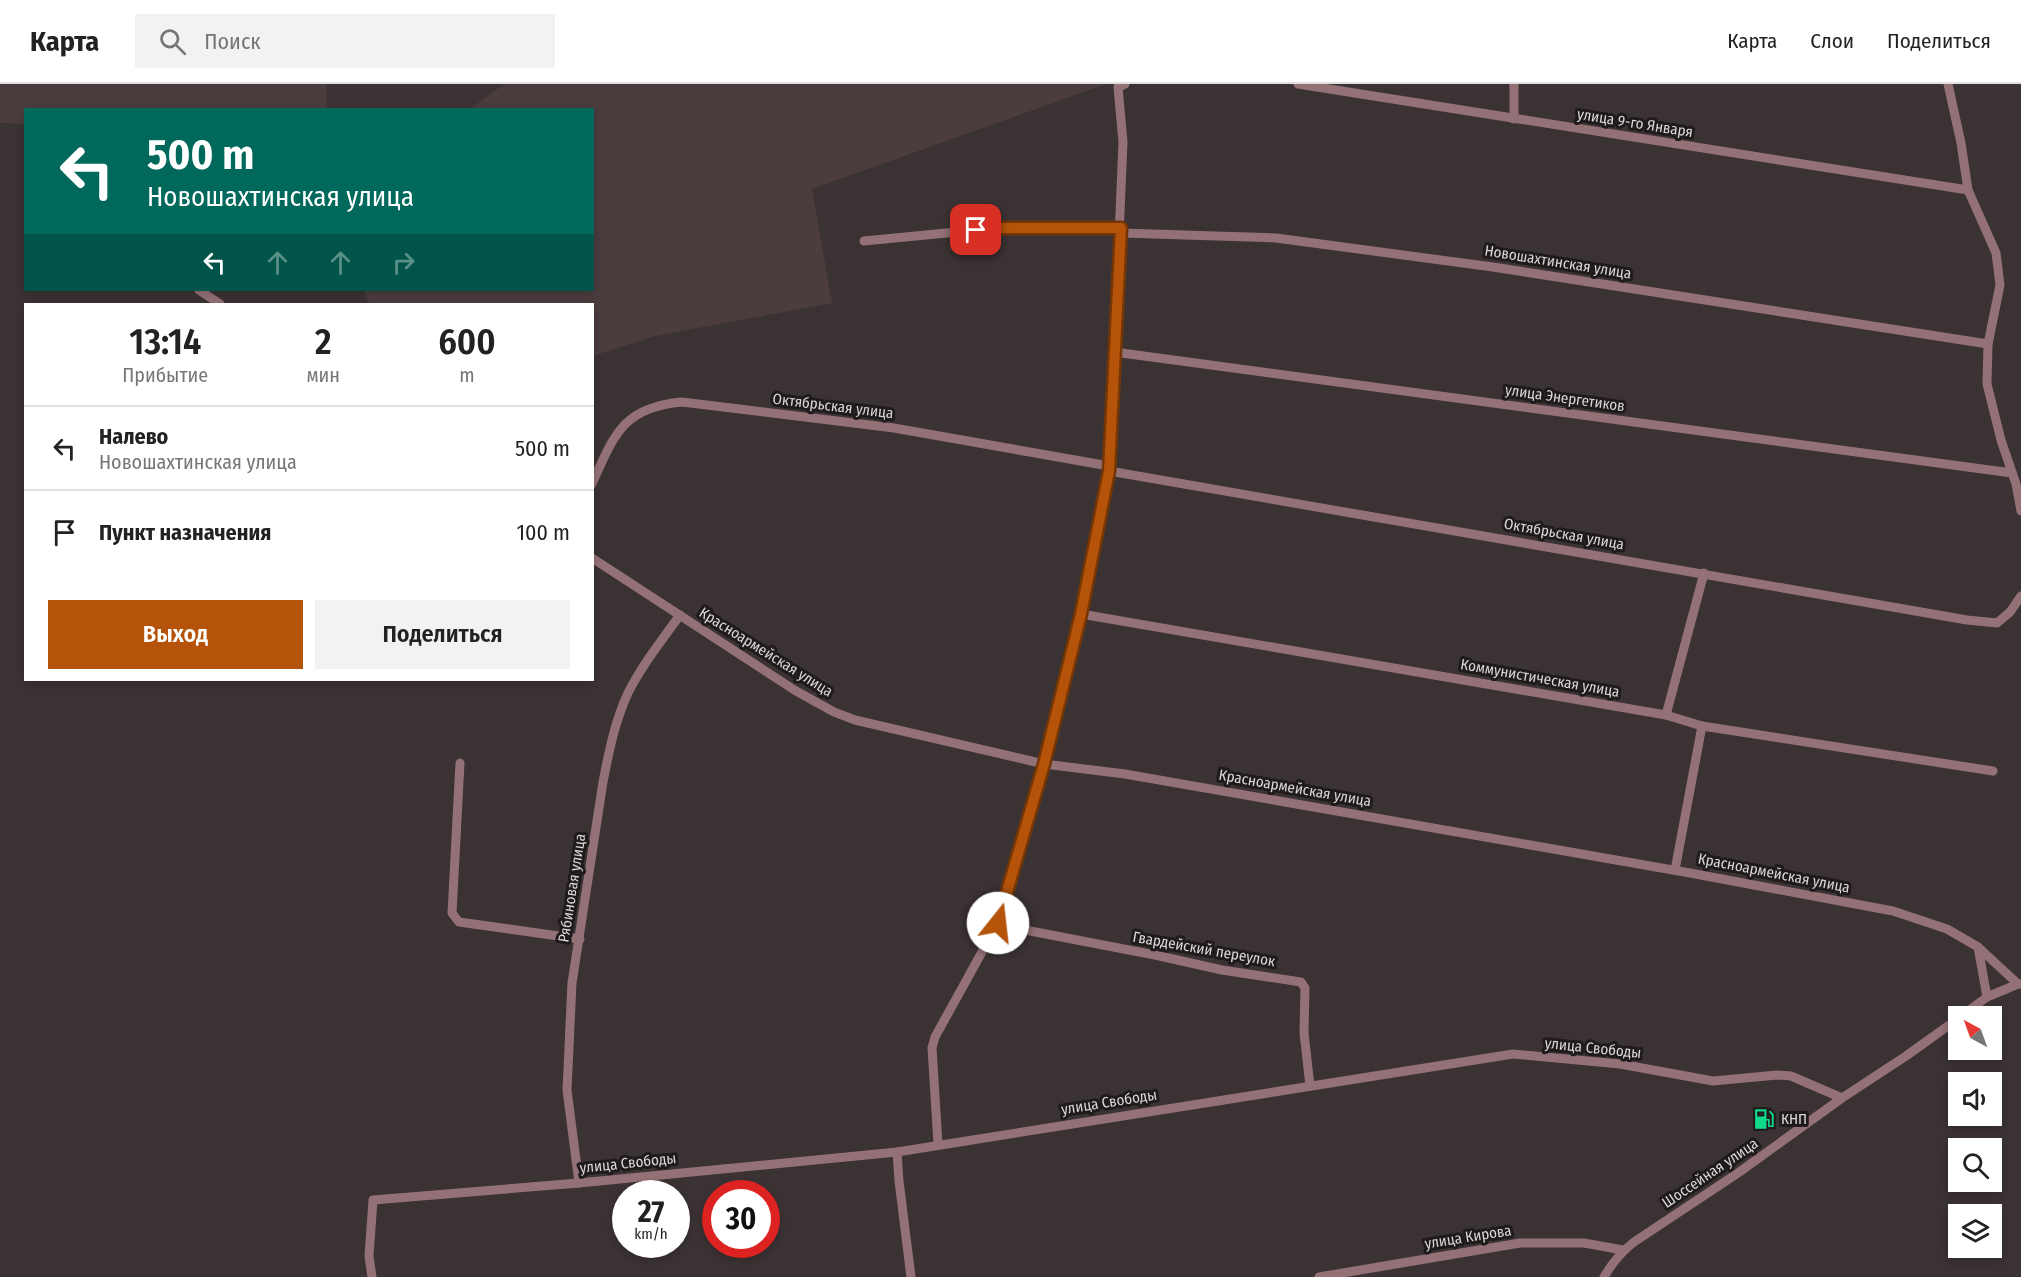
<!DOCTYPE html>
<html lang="ru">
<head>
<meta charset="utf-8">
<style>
	:root { --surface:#fff; --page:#f2f2f2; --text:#222; --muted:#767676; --line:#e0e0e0; --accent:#b45309 }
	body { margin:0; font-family:"Fira Sans Condensed",sans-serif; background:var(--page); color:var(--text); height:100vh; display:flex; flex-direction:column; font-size:22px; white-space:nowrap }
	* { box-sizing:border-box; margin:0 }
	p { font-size:20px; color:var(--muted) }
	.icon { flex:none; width:33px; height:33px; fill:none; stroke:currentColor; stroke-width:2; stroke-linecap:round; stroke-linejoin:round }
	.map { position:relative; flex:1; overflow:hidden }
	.panel { position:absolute; left:24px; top:219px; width:570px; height:378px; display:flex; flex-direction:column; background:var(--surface); border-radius:0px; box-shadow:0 3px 9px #0003 }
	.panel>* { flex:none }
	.hud { position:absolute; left:24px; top:24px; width:570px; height:183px; border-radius:0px; box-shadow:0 3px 9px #0003; background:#00695c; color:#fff; overflow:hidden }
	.needle { width:39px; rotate:319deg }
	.tools { position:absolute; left:1948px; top:922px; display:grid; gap:12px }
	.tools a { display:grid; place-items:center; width:54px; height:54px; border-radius:0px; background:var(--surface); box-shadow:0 3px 9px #0003; font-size:30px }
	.speed { position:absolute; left:612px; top:1096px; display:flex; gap:12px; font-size:30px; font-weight:700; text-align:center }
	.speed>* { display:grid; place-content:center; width:78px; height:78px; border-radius:50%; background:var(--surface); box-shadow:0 3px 9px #0003; line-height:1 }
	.speed small { font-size:15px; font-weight:400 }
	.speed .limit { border:9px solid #d22; background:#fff; color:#111 }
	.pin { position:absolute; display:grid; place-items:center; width:51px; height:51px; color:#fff; margin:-26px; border-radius:12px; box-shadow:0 3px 9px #0006 }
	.me { position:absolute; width:66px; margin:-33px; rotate:16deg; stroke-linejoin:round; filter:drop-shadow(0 0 4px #0008) }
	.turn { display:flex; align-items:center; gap:21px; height:126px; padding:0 24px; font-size:27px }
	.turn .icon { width:78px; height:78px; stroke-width:2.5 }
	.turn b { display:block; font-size:42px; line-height:51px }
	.lanes { display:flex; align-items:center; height:57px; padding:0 24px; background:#0003; justify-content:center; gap:30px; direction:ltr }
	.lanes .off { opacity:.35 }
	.eta { display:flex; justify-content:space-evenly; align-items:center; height:102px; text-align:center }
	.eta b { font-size:36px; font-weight:600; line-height:42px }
	.primary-button { display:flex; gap:12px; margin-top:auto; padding:12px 24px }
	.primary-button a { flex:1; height:69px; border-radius:0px; background:var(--accent); color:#fff; font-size:24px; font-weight:600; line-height:69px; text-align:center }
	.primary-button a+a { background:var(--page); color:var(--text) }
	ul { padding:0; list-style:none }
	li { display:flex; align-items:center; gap:18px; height:84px; padding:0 24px; border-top:2px solid var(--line) }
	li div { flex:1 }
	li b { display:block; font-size:22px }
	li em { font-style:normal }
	header { display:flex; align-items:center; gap:36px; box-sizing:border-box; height:84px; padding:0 30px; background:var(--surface); border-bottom:2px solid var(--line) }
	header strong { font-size:28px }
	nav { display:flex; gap:33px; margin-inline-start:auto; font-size:21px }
	.search { width:420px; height:54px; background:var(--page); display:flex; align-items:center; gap:15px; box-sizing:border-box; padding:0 21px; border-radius:0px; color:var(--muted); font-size:22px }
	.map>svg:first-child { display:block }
	.built { fill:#4b3c3e }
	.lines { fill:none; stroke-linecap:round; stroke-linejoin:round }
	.minor { stroke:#947177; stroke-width:9 }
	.route-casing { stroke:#753606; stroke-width:15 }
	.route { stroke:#b45309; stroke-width:10 }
	.labels { text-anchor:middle; stroke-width:6; stroke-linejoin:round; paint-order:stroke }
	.street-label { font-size:15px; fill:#dcd6d7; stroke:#1f1b1c }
	.poi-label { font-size:15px; fill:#dcd6d7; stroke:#1f1b1c; text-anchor:start }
</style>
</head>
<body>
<header>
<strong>Карта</strong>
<div class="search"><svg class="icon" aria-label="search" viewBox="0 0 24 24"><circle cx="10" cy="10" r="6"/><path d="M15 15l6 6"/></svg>Поиск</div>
<nav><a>Карта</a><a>Слои</a><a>Поделиться</a></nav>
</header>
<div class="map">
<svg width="2021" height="1193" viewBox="0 0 2021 1193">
	<rect width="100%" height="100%" fill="#3b3233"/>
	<g class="built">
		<polygon points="0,0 326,0 327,25 26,26 25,40 0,39"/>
		<polygon points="504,0 1106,0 812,105 832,219 655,252 593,272 592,220 369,220 364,206 592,206 592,26 470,25"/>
	</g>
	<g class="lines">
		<g class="minor">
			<polyline points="1298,0 1968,106"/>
			<polyline points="1514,0 1514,35"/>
			<polyline points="1948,0 1961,59 1968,106 1996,169 2000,201 1988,260 1987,300 2001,356 2016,400 2021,427"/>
			<polyline points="1121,149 1276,154 1493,183 1988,260"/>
			<polyline points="864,157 998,144 1121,144"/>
			<polyline points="199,206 220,220"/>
			<polyline points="1114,268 2012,389"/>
			<polyline points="1109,387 1967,536 1997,539 2010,528 2021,512"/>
			<path d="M 592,400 C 614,351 623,323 682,318 L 894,344 L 1109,382"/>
			<polyline points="592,474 796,607 834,628 855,636 1044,680 1125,690 1690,789 1893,827 1947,845 1978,863 1987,913"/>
			<polyline points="1081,530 1666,631 1702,642 1993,687"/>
			<polyline points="1666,631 1704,489"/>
			<polyline points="460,679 452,829 459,838 580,855"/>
			<polyline points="1675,786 1702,642"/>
			<polyline points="998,839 1025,846 1155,871 1222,886 1301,898 1305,904 1304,949 1310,1002"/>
			<polyline points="1978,863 2018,900 2021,900"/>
			<polyline points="1960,933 1987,913 2018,900"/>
			<polyline points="938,1060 932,964 935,953 998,839 1044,680 1081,530 1109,387 1123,58 1118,3 1125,0"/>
			<polyline points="897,1068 899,1097 911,1193"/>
			<path d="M 579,1099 L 567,1006 L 572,899 L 603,698 C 609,667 615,637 628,609 C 642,581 662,556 680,531"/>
			<polyline points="372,1193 369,1172 373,1116 579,1099 897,1068 1513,970 1620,980 1713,997 1777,991 1791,992 1842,1014"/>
			<polyline points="1319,1193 1520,1159 1584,1159 1623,1166"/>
			<path d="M 1604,1193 C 1612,1179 1621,1168 1634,1158 L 1738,1089 L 1842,1014 L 1906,972 L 1959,934"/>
		</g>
	</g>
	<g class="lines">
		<g class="route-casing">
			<polyline id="route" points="976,146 998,144 1121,144 1109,387 1081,530 1044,680 998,839"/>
		</g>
		<use href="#route" class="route"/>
	</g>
	<defs>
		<g id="fuel-bare" transform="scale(1.62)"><path d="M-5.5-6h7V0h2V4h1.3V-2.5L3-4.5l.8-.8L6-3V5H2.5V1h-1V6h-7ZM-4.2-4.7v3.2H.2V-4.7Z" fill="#10d98a" stroke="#1f1b1c" stroke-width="2.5" paint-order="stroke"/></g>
	</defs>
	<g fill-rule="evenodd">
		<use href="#fuel-bare" x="1764" y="1035"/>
	</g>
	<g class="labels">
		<g class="street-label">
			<text transform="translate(1635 39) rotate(9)" y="5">улица 9-го Января</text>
			<text transform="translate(1558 178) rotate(9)" y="5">Новошахтинская улица</text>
			<text transform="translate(1565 314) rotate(8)" y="5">улица Энергетиков</text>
			<text transform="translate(833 322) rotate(7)" y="5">Октябрьская улица</text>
			<text transform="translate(1564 450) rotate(10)" y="5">Октябрьская улица</text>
			<text transform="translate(766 568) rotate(32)" y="5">Красноармейская улица</text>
			<text transform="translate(1540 594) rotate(10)" y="5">Коммунистическая улица</text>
			<text transform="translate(1295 704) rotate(10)" y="5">Красноармейская улица</text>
			<text transform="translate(1774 789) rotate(11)" y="5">Красноармейская улица</text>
			<text transform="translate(572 804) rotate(-81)" y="5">Рябиновая улица</text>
			<text transform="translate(1204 865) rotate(10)" y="5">Гвардейский переулок</text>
			<text transform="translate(1593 964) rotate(6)" y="5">улица Свободы</text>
			<text transform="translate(1109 1018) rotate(-9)" y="5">улица Свободы</text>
			<text transform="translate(628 1079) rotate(-6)" y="5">улица Свободы</text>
			<text transform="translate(1710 1089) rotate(-34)" y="5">Шоссейная улица</text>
			<text transform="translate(1468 1153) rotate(-9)" y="5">улица Кирова</text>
		</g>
		<g class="poi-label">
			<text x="1781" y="1040">КНП</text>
		</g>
	</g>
</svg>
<div class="tools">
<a><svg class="needle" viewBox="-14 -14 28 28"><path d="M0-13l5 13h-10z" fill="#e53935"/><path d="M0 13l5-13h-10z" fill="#767676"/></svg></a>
<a><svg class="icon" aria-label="sound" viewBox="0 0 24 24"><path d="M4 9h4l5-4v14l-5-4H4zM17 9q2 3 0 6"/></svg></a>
<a><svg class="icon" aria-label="search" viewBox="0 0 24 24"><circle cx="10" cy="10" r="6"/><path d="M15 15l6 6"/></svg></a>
<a><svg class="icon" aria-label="layers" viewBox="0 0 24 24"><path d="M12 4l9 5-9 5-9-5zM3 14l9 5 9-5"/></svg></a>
</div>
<div class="speed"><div>27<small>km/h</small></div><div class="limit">30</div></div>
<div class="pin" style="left:976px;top:146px;background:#d93025"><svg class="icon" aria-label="arrive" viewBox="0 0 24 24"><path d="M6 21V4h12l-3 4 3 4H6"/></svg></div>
<svg class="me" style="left:998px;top:839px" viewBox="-20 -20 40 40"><circle r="19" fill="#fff"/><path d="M0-13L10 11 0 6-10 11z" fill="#b45309"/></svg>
<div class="hud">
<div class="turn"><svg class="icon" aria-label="left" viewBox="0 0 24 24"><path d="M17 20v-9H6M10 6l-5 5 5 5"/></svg><div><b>500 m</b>Новошахтинская улица</div></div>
<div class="lanes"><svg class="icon" aria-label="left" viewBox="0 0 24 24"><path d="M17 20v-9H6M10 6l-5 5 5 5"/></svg><svg class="icon off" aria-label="ahead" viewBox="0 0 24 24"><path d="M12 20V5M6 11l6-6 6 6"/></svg><svg class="icon off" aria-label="ahead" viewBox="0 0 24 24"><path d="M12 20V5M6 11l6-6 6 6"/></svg><svg class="icon off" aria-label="right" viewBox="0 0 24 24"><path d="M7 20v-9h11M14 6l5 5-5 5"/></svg></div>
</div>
<section class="panel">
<div class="eta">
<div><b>13:14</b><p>Прибытие</p></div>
<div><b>2</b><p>мин</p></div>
<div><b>600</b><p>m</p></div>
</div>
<ul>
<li><svg class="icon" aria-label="left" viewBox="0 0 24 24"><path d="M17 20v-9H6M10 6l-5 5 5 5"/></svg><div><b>Налево</b><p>Новошахтинская улица</p></div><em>500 m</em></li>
<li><svg class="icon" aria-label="arrive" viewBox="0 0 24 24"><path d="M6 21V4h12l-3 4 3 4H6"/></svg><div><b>Пункт назначения</b></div><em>100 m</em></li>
</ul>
<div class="primary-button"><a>Выход</a><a>Поделиться</a></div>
</section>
</div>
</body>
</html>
